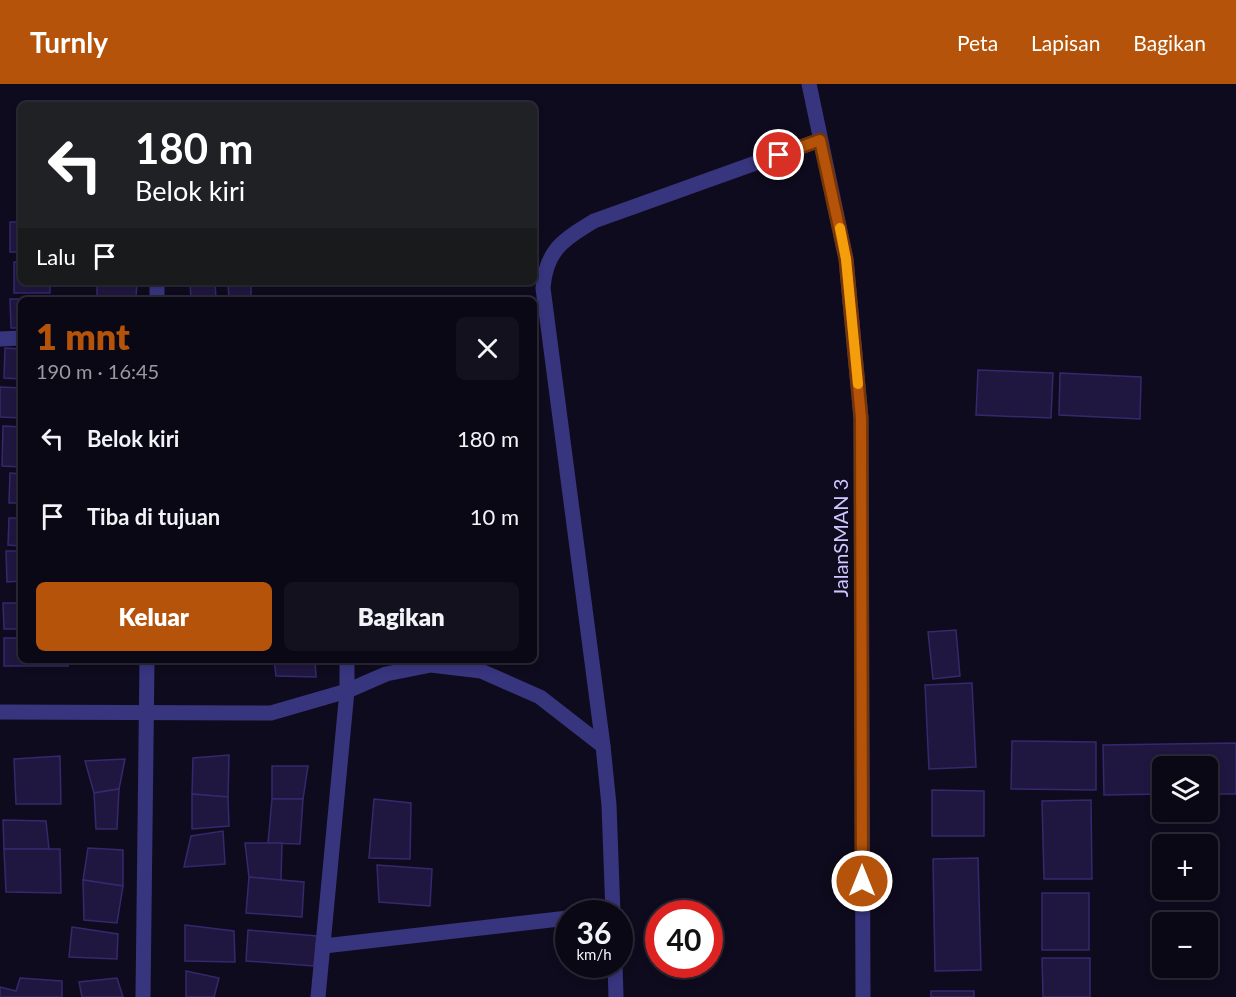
<!DOCTYPE html>
<html lang="id">
<head>
<meta charset="utf-8">
<style>
	:root { --surface:#0b0816; --page:#14111f; --text:#f1f3f6; --muted:#9a9aa1; --line:#2b2935; --accent:#b45309 }
	body { margin:0; font-family:Lato,sans-serif; background:var(--page); color:var(--text); height:100vh; display:flex; flex-direction:column; font-size:22px; white-space:nowrap }
	* { box-sizing:border-box; margin:0 }
	p { font-size:20px; color:var(--muted) }
	.icon { flex:none; width:33px; height:33px; fill:none; stroke:currentColor; stroke-width:2; stroke-linecap:round; stroke-linejoin:round }
	.map { position:relative; flex:1; overflow:hidden }
	.drawer { position:absolute; left:18px; top:213px; width:519px; height:366px; display:flex; flex-direction:column; background:var(--surface); border-radius:9px; box-shadow:0 3px 9px #0003,0 0 0 2px var(--line) }
	.drawer>* { flex:none }
	.guide { position:absolute; left:18px; top:18px; width:519px; height:183px; border-radius:9px; box-shadow:0 3px 9px #0003,0 0 0 2px var(--line); background:#202124; color:#fff; overflow:hidden }
	.tools { position:absolute; left:1152px; top:672px; display:grid; gap:12px }
	.tools a { display:grid; place-items:center; width:66px; height:66px; border-radius:9px; background:var(--surface); box-shadow:0 3px 9px #0003,0 0 0 2px var(--line); font-size:30px }
	.speed { position:absolute; left:555px; top:816px; display:flex; gap:12px; font-size:30px; font-weight:700; text-align:center }
	.speed>* { display:grid; place-content:center; width:78px; height:78px; border-radius:50%; background:var(--surface); box-shadow:0 3px 9px #0003,0 0 0 2px var(--line); line-height:1 }
	.speed small { font-size:15px; font-weight:400 }
	.speed .limit { border:9px solid #d22; background:#fff; color:#111 }
	.pin { position:absolute; display:grid; place-items:center; width:51px; height:51px; color:#fff; margin:-26px; border:3px solid #fff; border-radius:50%; box-shadow:0 2px 6px #0007 }
	.me { position:absolute; width:66px; margin:-33px; rotate:0deg; stroke-linejoin:round; filter:drop-shadow(0 0 4px #0008) }
	.turn { display:flex; align-items:center; gap:21px; height:126px; padding:0 18px; font-size:27px }
	.turn .icon { width:78px; height:78px; stroke-width:2.5 }
	.turn b { display:block; font-size:42px; line-height:51px }
	.then { display:flex; align-items:center; height:57px; padding:0 18px; background:#0003; gap:12px; font-size:22px }
	.round { display:grid; place-items:center; flex:none; width:63px; height:63px; border-radius:9px; background:var(--page) }
	.head { display:flex; align-items:center; justify-content:space-between; height:102px; padding:0 18px }
	h1 { font-size:36px; font-weight:800; line-height:45px; color:var(--accent) }
	.primary-button { display:flex; gap:12px; margin-top:auto; padding:12px 18px }
	.primary-button a { flex:1; height:69px; border-radius:9px; background:var(--accent); color:#fff; font-size:24px; font-weight:800; line-height:69px; text-align:center }
	.primary-button a+a { background:var(--page); color:var(--text) }
	ul { padding:0; list-style:none }
	li { display:flex; align-items:center; gap:18px; height:78px; padding:0 18px }
	li div { flex:1 }
	li b { display:block; font-size:22px }
	li em { font-style:normal }
	header { display:flex; align-items:center; gap:36px; box-sizing:border-box; height:84px; padding:0 30px; background:var(--accent); color:#fff }
	header strong { font-size:28px }
	nav { display:flex; gap:33px; margin-inline-start:auto; font-size:21px }
	.map>svg:first-child { display:block }
	.building { fill:#201740; stroke:#36286c; stroke-width:1.5 }
	.lines { fill:none; stroke-linecap:round; stroke-linejoin:round }
	.minor { stroke:#38357f; stroke-width:15 }
	.tertiary { stroke:#38357f; stroke-width:15 }
	.route-casing { stroke:#753606; stroke-width:15 }
	.route { stroke:#b45309; stroke-width:10 }
	.slow { stroke:#f59e0b; stroke-width:10 }
	.labels { text-anchor:middle; stroke-width:5; stroke-linejoin:round; paint-order:stroke }
	.street-label { font-size:20px; fill:#cfc8ff; stroke:#0f0b1e }
</style>
</head>
<body>
<header>
<strong>Turnly</strong>
<nav><a>Peta</a><a>Lapisan</a><a>Bagikan</a></nav>
</header>
<div class="map">
<svg width="1236" height="913" viewBox="0 0 1236 913">
	<rect width="100%" height="100%" fill="#0f0b1e"/>
	<g class="building">
		<polygon points="17,98 21,98 21,130 18,130"/>
		<rect x="10" y="138" width="11" height="30"/>
		<polygon points="14,178 21,178 21,198 50,198 50,209 14,209"/>
		<polygon points="97,198 137,198 136,213 97,212"/>
		<polygon points="190,198 215,198 216,216 191,216"/>
		<polygon points="228,198 251,198 251,216 229,216"/>
		<polygon points="10,215 48,215 48,216 21,216 21,244 11,244"/>
		<polygon points="5,264 21,265 21,295 4,294"/>
		<polygon points="978,286 1053,289 1051,334 976,331"/>
		<polygon points="1060,289 1141,293 1140,335 1059,331"/>
		<polygon points="0,303 21,304 21,334 0,333"/>
		<polygon points="3,342 21,343 21,383 2,382"/>
		<polygon points="10,389 21,390 21,419 9,419"/>
		<polygon points="9,434 21,434 21,462 8,461"/>
		<polygon points="6,467 21,467 21,497 7,498"/>
		<polygon points="3,519 21,519 21,545 4,545"/>
		<polygon points="956,546 960,592 933,595 928,548"/>
		<polygon points="4,554 21,554 21,576 68,576 68,582 4,582"/>
		<polygon points="274,576 315,576 316,593 276,592"/>
		<polygon points="972,599 976,683 929,685 925,601"/>
		<polygon points="1012,657 1096,658 1096,706 1011,705"/>
		<polygon points="1236,659 1236,710 1208,710 1208,682 1162,682 1162,710 1104,711 1103,661"/>
		<polygon points="229,671 228,713 192,710 193,674"/>
		<polygon points="60,672 61,720 16,720 14,675"/>
		<polygon points="125,675 119,705 94,709 85,677"/>
		<polygon points="272,682 308,682 303,715 272,715"/>
		<polygon points="119,705 117,745 96,745 94,709"/>
		<polygon points="932,706 984,707 984,752 932,752"/>
		<polygon points="192,710 228,713 229,742 192,745"/>
		<polygon points="272,715 303,715 300,760 268,759"/>
		<polygon points="374,715 411,719 410,775 369,774"/>
		<polygon points="1091,716 1092,795 1044,795 1042,717"/>
		<polygon points="3,736 46,737 49,765 4,765"/>
		<polygon points="223,747 225,780 184,783 191,752"/>
		<polygon points="245,759 282,759 281,796 249,793"/>
		<polygon points="88,764 123,766 123,802 83,796"/>
		<polygon points="4,765 60,765 61,809 6,808"/>
		<polygon points="978,774 981,886 935,887 933,775"/>
		<polygon points="377,781 432,785 430,822 379,818"/>
		<polygon points="249,793 304,798 302,833 246,829"/>
		<polygon points="83,796 123,802 117,839 84,836"/>
		<rect x="1042" y="809" width="47" height="57"/>
		<polygon points="185,841 234,847 235,878 185,877"/>
		<polygon points="72,843 118,850 117,875 69,873"/>
		<polygon points="248,846 317,852 314,882 246,877"/>
		<polygon points="1042,874 1090,874 1090,913 1043,913"/>
		<polygon points="186,887 219,894 214,913 186,913"/>
		<polygon points="20,894 62,897 62,913 0,913 0,903 16,907"/>
		<polygon points="117,894 123,913 82,913 79,898"/>
		<rect x="931" y="907" width="43" height="6"/>
	</g>
	<g class="lines">
		<g class="minor">
			<polyline points="157,216 157,198"/>
			<polyline points="0,255 21,254"/>
			<polyline points="0,628 271,629 347,607 386,590 431,581 481,587 540,613 603,662 609,721 613,830"/>
			<path d="M 603,662 L 543,204 C 546,166 563,156 594,137 L 820,56"/>
			<polyline points="324,862 568,834"/>
			<polyline points="615,880 616,913"/>
			<polyline points="143,913 147,576"/>
			<polyline points="318,913 347,607 347,576"/>
		</g>
		<polyline class="tertiary" points="809,0 846,175 861,334 863,913"/>
	</g>
	<g class="lines">
		<g class="route-casing">
			<polyline id="route" points="779,71 820,56 846,175 861,334 862,797"/>
		</g>
		<use href="#route" class="route"/>
		<polyline class="slow" points="840,144 846,175 858,300"/>
	</g>
	<g class="labels">
		<g class="street-label">
			<text transform="translate(841 454) rotate(-90)" y="7">JalanSMAN 3</text>
		</g>
	</g>
</svg>
<div class="tools">
<a><svg class="icon" aria-label="layers" viewBox="0 0 24 24"><path d="M12 4l9 5-9 5-9-5zM3 14l9 5 9-5"/></svg></a>
<a>+</a>
<a>−</a>
</div>
<div class="speed"><div>36<small>km/h</small></div><div class="limit">40</div></div>
<div class="pin" style="left:779px;top:71px;background:#d93025"><svg class="icon" aria-label="arrive" viewBox="0 0 24 24"><path d="M6 21V4h12l-3 4 3 4H6"/></svg></div>
<svg class="me" style="left:862px;top:797px" viewBox="-20 -20 40 40"><circle r="17" fill="#b45309" stroke="#fff" stroke-width="3"/><path d="M0-11L8 9 0 5-8 9z" fill="#fff"/></svg>
<div class="guide">
<div class="turn"><svg class="icon" aria-label="left" viewBox="0 0 24 24"><path d="M17 20v-9H6M10 6l-5 5 5 5"/></svg><div><b>180 m</b>Belok kiri</div></div>
<div class="then">Lalu<svg class="icon" aria-label="arrive" viewBox="0 0 24 24"><path d="M6 21V4h12l-3 4 3 4H6"/></svg></div>
</div>
<section class="drawer">
<div class="head"><div><h1>1 mnt</h1><p>190 m · 16:45</p></div><a class="round"><svg class="icon" aria-label="close" viewBox="0 0 24 24"><path d="M6 6l12 12M18 6L6 18"/></svg></a></div>
<ul>
<li><svg class="icon" aria-label="left" viewBox="0 0 24 24"><path d="M17 20v-9H6M10 6l-5 5 5 5"/></svg><div><b>Belok kiri</b></div><em>180 m</em></li>
<li><svg class="icon" aria-label="arrive" viewBox="0 0 24 24"><path d="M6 21V4h12l-3 4 3 4H6"/></svg><div><b>Tiba di tujuan</b></div><em>10 m</em></li>
</ul>
<div class="primary-button"><a>Keluar</a><a>Bagikan</a></div>
</section>
</div>
</body>
</html>
